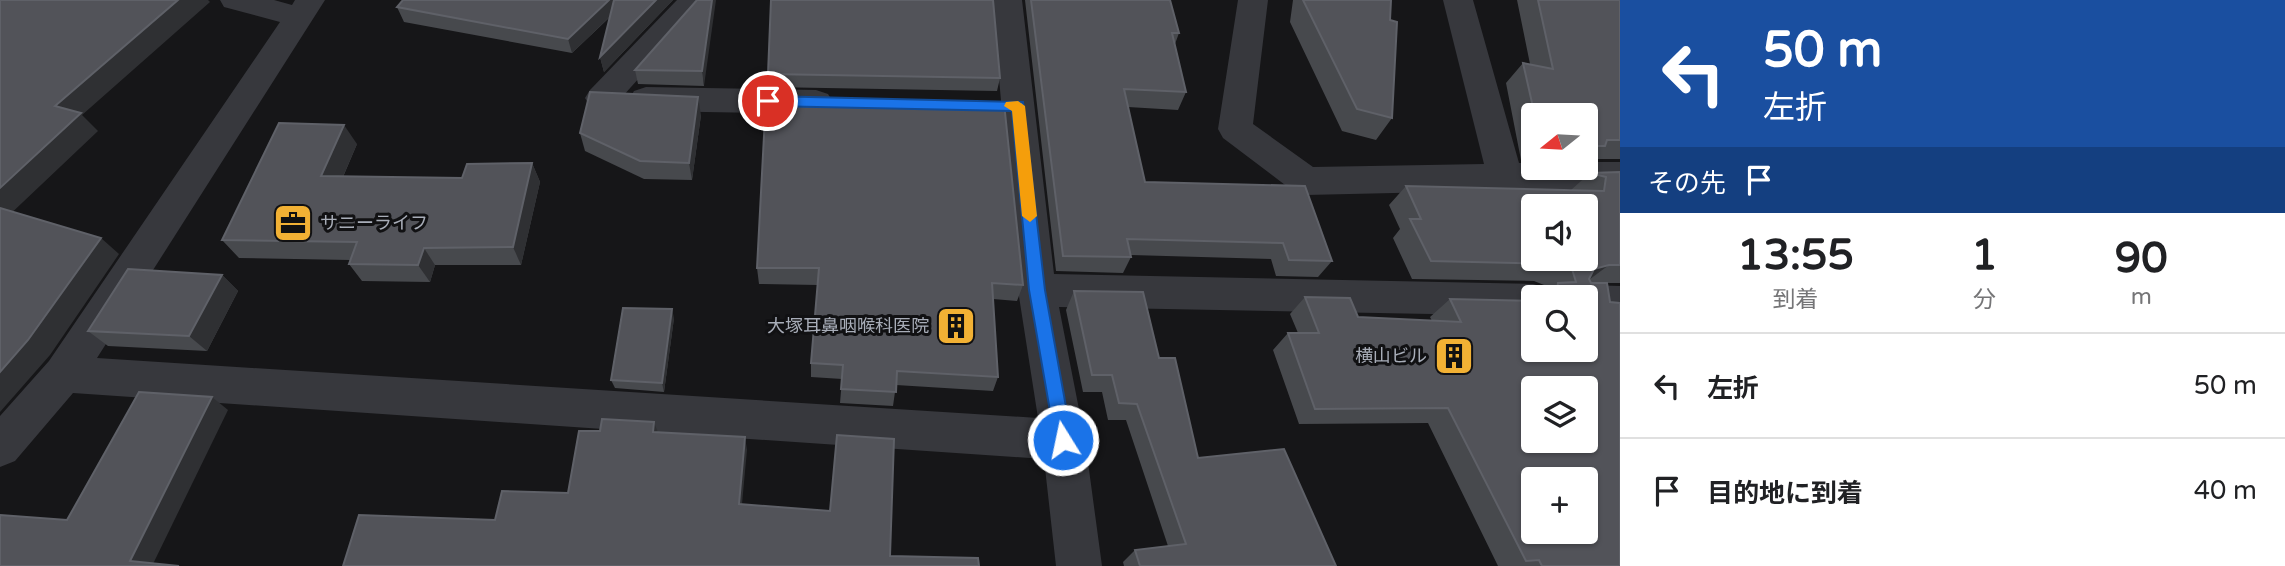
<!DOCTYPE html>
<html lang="ja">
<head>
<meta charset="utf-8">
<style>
	:root { --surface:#fff; --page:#f2f2f2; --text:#202124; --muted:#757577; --line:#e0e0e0 }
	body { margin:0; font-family:"Varela Round","Noto Sans JP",sans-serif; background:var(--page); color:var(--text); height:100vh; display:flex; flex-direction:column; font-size:26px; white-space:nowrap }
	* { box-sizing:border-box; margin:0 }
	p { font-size:23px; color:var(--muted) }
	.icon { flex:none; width:38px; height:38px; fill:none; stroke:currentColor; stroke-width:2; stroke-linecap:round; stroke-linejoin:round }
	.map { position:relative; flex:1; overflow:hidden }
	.panel { display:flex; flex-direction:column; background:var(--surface); width:665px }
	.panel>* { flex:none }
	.guide { background:#1a4fa0; color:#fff; overflow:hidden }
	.needle { width:46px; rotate:252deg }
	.controls { position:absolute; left:1521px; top:103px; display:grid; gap:14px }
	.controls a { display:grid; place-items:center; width:77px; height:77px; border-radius:7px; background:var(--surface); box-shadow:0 2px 5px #0004; font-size:35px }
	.pin { position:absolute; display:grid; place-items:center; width:60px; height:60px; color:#fff; margin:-30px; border:4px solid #fff; border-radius:50%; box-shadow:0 2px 7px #0007 }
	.me { position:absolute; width:77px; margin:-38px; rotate:350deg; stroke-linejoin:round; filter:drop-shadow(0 0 5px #0008) }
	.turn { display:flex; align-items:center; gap:24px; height:147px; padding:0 28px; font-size:32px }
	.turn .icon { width:91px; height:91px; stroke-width:2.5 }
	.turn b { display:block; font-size:49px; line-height:60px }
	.then { display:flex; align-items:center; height:66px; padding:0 28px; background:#0003; gap:14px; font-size:26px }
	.eta { display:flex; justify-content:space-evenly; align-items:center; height:119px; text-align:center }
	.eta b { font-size:42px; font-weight:700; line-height:49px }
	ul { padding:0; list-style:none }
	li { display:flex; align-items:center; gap:21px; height:105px; padding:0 28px; border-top:2px solid var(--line) }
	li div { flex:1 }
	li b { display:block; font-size:26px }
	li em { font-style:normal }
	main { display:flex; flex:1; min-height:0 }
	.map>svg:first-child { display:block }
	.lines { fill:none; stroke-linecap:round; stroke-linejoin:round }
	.minor { fill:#37383d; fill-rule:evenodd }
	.wall { fill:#47494d }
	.shaded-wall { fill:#2f3033 }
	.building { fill:#525359; stroke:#5f6168; stroke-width:2; fill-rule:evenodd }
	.route { fill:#1a73e8; stroke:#114b97; stroke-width:2 }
	.slow { fill:#f59e0b }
	.labels { text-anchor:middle; stroke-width:6; stroke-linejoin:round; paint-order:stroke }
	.poi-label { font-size:18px; fill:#a8adb8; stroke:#111113; text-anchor:end }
</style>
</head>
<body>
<main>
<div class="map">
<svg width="1620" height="566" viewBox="0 0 1620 566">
	<rect width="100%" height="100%" fill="#161618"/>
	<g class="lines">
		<g class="minor">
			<polygon points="220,0 274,0 292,5 295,0 325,0 97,358 1038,418 1018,290 992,0 1022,0 1054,274 1533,284 1547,288 1551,298 1533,298 1533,316 1059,307 1085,440 1102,566 1056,566 1044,459 73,393 15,461 0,467 0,416 49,361 280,22 224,7"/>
			<polygon points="677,0 709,0 614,106 602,110 590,106 585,98 590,90"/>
			<polygon points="1238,0 1268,0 1253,124 1313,167 1484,164 1443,0 1473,0 1519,163 1533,163 1533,168 1586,168 1586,162 1620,162 1620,188 1306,195 1293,191 1223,138 1218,129"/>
			<polygon points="646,87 816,90 828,94 833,102 828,110 816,114 646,111 634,107 629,99 634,91"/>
			<polygon points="1586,285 1620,286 1620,318 1586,317 1586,298 1568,298 1572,289"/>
		</g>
	</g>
	<g class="wall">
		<polygon points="673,0 604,72 600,57 610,17 572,53 404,22 397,7"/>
		<polygon points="697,0 704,86 638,84 635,70"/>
		<polygon points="1025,0 1170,0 1179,33 1175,44 1186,92 1178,110 1128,107 1145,182 1332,261 1318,277 1276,276 1271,259 1131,255 1131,257 1123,273 1056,271"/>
		<polygon points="1293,0 1391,0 1390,20 1392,118 1376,140 1342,131 1290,22"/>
		<polygon points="1517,0 1620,0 1620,159 1590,159 1586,163 1586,116 1533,116 1533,160 1521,160 1506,83 1523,63 1530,64"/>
		<polygon points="768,74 1000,78 997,91 768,87"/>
		<polygon points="766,98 1023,285 1017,301 993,299 998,377 993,391 896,385 893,406 840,403 842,379 811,377 811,363 818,285 759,284 757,268"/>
		<polygon points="701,115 692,180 644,179 585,151 580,133"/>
		<polygon points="357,144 343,177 462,178 532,163 540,182 521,265 435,265 430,282 362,281 349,264 350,260 239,258 222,240"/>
		<polygon points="1620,172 1620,283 1591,283 1620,566 1498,566 1428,423 1299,424 1273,350 1288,333 1298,333 1290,314 1305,297 1358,317 1432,321 1430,317 1450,299 1533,350 1586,298 1540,298 1550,289 1549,287 1534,281 1412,279 1393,238 1400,229 1389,205 1406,186 1571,190 1590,173"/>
		<polygon points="222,275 238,291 207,351 108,346 88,331"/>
		<polygon points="1074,291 1159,358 1198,458 1336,566 1124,566 1123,562 1135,550 1168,546 1126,420 1108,420 1102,392 1083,392 1066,310"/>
		<polygon points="674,318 664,392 615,388 611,380"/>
	</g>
	<g class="shaded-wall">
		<polygon points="178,0 208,0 210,2 82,115 98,131 4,220 0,216 0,188 55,106"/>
		<polygon points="609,0 617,0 619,8 572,53 568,39"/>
		<polygon points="656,0 673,0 604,72 600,57"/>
		<polygon points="712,0 716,0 704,86 702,71"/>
		<polygon points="698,97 701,115 692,180 689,163"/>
		<polygon points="344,125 357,144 335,195 321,176"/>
		<polygon points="532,163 540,182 521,265 513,247"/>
		<polygon points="101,238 119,254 50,355 0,412 0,372"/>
		<polygon points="424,248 435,265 430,282 418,265"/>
		<polygon points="1609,265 1586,282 1594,269"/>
		<polygon points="222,275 238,291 207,351 189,336"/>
		<polygon points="672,309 674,318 664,392 662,383"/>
		<polygon points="212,397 228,410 152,566 130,561"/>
		<polygon points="654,422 659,435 653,432"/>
		<polygon points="745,437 747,450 741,515 739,504"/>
	</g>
	<g class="building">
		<polygon points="0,0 178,0 55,106 81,113 0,188"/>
		<polygon points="403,0 609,0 568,39 397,7"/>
		<polygon points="614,0 656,0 600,57"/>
		<polygon points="697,0 712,0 702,71 635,70"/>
		<polygon points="771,0 993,0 1000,78 768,74"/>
		<polygon points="1031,0 1170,0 1179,33 1172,33 1186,92 1124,89 1145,182 1305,186 1332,261 1289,260 1283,243 1127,239 1131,257 1063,256"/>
		<polygon points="1303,0 1391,0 1390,20 1397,22 1392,118 1357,109"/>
		<polygon points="1538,0 1620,0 1620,140 1607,140 1605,146 1586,146 1586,116 1535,116 1523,63 1553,69"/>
		<polygon points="590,92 698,97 689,163 640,161 580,133"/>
		<polygon points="766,98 1004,103 1023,285 992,283 998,377 897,371 896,392 841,389 843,365 811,363 819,268 757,268"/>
		<polygon points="279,123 344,125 321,176 462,178 467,164 532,163 513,247 424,248 418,265 349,264 357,242 222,240"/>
		<path d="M 1620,172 L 1620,265 L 1609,265 L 1594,269 L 1589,279 L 1591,283 L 1607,283 L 1610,302 L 1620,303 L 1620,566 L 1542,566 L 1539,560 L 1526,561 L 1448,408 L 1315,409 L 1288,333 L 1319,333 L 1305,297 L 1350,298 L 1358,317 L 1461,322 L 1450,299 L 1533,301 L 1533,350 L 1586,350 L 1586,298 L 1556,298 L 1558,283 L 1576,282 L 1572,269 L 1556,264 L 1431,261 L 1410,219 L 1421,219 L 1406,186 L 1604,191 L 1606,177 L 1590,173 ZM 1533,206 L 1586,206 L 1586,259 L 1533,259 ZM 1533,388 L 1586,388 L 1586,441 L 1533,441 ZM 1533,480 L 1586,480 L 1586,532 L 1533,532 Z"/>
		<polygon points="0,208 101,238 28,340 0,372"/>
		<polygon points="128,269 222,275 189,336 88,331"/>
		<polygon points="1074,291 1143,292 1159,358 1175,358 1198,458 1284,449 1336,566 1140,566 1135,550 1186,544 1137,404 1119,403 1112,375 1092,375"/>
		<polygon points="623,308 672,309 662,383 611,380"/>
		<polygon points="139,392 212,397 130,561 179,566 0,566 0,515 67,520"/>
		<polygon points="602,419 654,422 653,432 745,437 739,504 830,511 837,435 894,439 890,556 978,558 979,566 343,566 359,515 495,520 502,491 568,493 579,431 600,431"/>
	</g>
	<polygon class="route" points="768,96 1023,102 1045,290 1072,440 1070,446 1063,448 1057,446 1055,440 1029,290 1012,111 768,106 761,101"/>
	<polygon class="slow" points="1018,101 1025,106 1037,216 1030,222 1022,216 1012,111 1004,106 1006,102"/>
	<defs>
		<g id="office-square" transform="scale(2.0125)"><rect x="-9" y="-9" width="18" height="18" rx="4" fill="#f2b134" stroke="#111113"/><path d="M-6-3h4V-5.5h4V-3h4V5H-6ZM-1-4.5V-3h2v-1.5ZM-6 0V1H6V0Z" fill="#111"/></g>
		<g id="building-square" transform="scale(2.0125)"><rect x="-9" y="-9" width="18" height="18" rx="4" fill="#f2b134" stroke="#111113"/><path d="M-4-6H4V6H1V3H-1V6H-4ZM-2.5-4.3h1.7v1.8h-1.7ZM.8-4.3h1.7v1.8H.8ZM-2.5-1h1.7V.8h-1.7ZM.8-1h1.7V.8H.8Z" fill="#111"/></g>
	</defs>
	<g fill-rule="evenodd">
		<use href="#office-square" x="293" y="223"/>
		<use href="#building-square" x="956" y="326"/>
		<use href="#building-square" x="1454" y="356"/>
	</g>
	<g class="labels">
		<g class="poi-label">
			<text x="320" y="229" text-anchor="start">サニーライフ</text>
			<text x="929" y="332">大塚耳鼻咽喉科医院</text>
			<text x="1427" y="362">横山ビル</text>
		</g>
	</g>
</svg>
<div class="controls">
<a><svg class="needle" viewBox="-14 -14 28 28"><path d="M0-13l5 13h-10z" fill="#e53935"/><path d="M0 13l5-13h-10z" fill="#757577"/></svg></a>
<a><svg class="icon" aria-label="sound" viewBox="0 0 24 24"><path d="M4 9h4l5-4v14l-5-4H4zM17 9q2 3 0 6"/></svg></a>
<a><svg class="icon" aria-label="search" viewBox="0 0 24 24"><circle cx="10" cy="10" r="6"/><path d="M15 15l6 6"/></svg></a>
<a><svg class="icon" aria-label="layers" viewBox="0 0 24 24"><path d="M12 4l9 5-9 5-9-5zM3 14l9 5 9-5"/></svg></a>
<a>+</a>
</div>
<div class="pin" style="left:768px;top:101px;background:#d93025"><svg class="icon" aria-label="arrive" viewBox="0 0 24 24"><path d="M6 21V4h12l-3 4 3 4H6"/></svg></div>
<svg class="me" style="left:1063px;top:440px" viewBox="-20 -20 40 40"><circle r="17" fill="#1a73e8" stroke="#fff" stroke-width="3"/><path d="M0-11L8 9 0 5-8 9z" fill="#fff"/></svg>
</div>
<section class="panel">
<div class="guide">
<div class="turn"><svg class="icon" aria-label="left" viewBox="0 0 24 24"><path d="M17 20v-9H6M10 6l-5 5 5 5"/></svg><div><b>50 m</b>左折</div></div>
<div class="then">その先<svg class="icon" aria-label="arrive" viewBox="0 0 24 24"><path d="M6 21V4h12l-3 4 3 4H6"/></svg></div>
</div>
<div class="eta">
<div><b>13:55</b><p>到着</p></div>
<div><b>1</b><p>分</p></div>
<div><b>90</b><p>m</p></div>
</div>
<ul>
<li><svg class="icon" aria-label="left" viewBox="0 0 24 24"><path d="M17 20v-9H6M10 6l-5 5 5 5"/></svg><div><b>左折</b></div><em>50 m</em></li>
<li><svg class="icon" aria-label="arrive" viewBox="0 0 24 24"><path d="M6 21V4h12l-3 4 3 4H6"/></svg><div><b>目的地に到着</b></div><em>40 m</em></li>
</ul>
</section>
</main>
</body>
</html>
